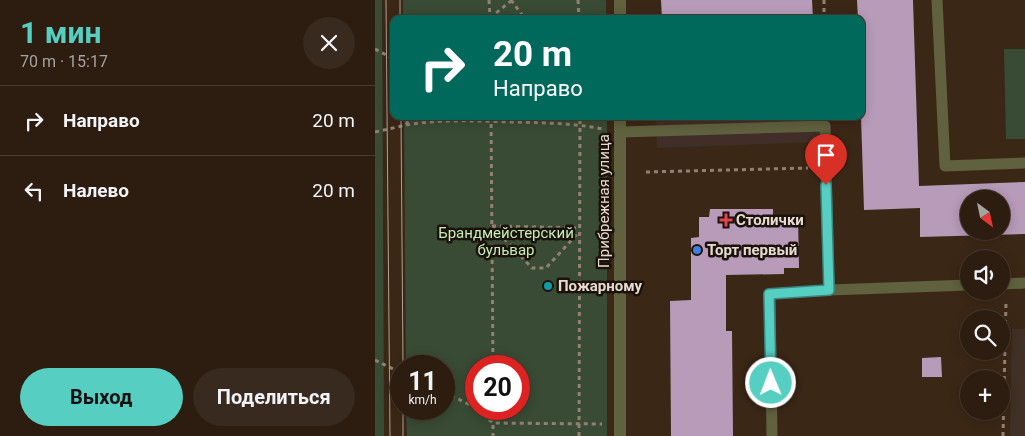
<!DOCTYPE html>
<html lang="ru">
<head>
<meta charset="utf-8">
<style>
	:root { --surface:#2c1d10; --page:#382a1e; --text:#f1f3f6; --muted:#a6a29f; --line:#483b30; --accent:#57cec2 }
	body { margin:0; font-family:Roboto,sans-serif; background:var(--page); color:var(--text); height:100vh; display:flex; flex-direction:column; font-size:19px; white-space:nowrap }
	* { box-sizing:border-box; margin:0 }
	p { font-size:16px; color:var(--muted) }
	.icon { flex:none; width:28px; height:28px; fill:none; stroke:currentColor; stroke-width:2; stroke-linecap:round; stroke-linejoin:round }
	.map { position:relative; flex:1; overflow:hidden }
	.panel { display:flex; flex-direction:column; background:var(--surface); width:375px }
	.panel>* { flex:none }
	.top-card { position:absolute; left:15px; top:15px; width:475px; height:105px; border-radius:10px; box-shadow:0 2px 12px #0003,0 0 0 1px var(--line); background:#00695c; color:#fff; overflow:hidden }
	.needle { width:32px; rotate:147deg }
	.fabs { position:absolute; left:585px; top:190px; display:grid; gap:10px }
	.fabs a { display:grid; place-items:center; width:50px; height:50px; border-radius:50%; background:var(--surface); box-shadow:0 2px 12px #0003,0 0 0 1px var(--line); font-size:25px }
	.speed { position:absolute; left:15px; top:355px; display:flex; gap:10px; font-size:25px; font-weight:700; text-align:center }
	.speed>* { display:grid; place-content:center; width:65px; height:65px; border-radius:50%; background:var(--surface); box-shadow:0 2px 12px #0003,0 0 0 1px var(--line); line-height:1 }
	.speed small { font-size:12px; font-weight:400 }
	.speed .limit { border:8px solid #d22; background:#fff; color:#111 }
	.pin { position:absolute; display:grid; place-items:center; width:42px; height:42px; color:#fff; margin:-51px -21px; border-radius:50% 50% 50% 0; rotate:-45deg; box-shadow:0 0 5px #0007 }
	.pin .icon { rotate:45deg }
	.me { position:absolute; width:55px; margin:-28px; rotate:359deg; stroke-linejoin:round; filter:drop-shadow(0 0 4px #0008) }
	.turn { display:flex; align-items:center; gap:18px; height:105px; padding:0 20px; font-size:22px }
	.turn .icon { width:65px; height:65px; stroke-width:2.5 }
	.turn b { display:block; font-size:35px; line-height:42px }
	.round { display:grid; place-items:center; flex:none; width:52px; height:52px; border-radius:26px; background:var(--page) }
	.summary { display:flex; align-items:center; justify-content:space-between; height:85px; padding:0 20px }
	h1 { font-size:30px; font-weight:700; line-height:38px; color:var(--accent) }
	.cta { display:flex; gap:10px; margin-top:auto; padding:10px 20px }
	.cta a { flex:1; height:58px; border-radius:30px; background:var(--accent); color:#111; font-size:20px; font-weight:700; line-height:58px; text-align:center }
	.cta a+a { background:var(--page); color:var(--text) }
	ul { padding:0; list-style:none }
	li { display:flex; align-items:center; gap:15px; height:70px; padding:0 20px; border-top:1px solid var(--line) }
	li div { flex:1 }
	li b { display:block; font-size:19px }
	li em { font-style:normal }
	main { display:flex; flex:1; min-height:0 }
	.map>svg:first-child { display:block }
	.commercial { fill:#422e29 }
	.education { fill:#403025 }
	.green { fill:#394b34; fill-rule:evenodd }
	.building { fill:#b89ab9; fill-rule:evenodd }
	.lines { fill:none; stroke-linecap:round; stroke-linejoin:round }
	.path { stroke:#928173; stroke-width:3; stroke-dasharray:4 4; stroke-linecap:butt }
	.lane { stroke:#60613e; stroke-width:11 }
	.street { stroke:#60613e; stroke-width:12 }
	.tram { stroke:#b1a195; stroke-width:1 }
	.route-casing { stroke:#39867e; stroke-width:12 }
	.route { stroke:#57cec2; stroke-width:9 }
	.health-dot { fill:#e0444e; stroke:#1b120b; stroke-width:2 }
	.shop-dot { fill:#3f7fe0; stroke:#1b120b; stroke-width:2 }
	.culture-dot { fill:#0f9aa8; stroke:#1b120b; stroke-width:2 }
	.labels { text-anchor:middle; stroke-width:5; stroke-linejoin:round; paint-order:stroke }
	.street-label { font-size:15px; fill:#e8dad0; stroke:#1b120b }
	.poi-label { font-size:15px; font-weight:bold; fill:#e8dad0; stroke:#1b120b; text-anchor:start }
	.park-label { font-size:15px; fill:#c4eeb8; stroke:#1b120b }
</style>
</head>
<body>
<main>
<section class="panel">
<div class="summary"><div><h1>1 мин</h1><p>70 m · 15:17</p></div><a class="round"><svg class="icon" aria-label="close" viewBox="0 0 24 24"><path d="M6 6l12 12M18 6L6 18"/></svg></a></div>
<ul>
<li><svg class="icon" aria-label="right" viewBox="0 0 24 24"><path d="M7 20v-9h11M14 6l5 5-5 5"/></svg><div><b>Направо</b></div><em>20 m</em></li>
<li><svg class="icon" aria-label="left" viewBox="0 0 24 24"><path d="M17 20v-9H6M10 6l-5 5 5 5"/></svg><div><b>Налево</b></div><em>20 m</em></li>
</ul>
<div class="cta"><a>Выход</a><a>Поделиться</a></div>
</section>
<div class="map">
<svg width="650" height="436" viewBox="0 0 650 436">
	<rect width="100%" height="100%" fill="#3b2716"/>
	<polygon class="commercial" points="281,116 444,116 444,142 282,148"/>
	<polygon class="education" points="637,329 650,329 650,436 635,436"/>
	<g class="green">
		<polygon points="0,0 7,0 9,436 0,436"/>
		<rect x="28" y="0" width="203" height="19"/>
		<polygon points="629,49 650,49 650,139 631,139"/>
		<path d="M 29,116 L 232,116 L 232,436 L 32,436 L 31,409 L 69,409 L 69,366 L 31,366 ZM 101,366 L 144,366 L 144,409 L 101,409 Z"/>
	</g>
	<g class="building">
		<polygon points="286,0 437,0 438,19 287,19"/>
		<path d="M 482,0 L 538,0 L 544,186 L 650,182 L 650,234 L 545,237 L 545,208 L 489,210 L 486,116 L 486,19 L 483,19 ZM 594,199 L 626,199 L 626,231 L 594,231 Z"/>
		<polygon points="335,209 398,209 398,216 423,215 424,268 409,268 409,274 351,275 351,331 357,331 358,436 296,436 295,301 316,300 316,238 324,237 324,217 334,217"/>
		<polygon points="566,357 567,377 547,377 547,358"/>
	</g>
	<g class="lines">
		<g class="path">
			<polyline points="114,0 115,18"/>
			<polyline points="136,0 150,19"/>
			<polyline points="203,0 204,19"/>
			<polyline points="449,0 449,19"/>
			<polyline points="115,18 137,0"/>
			<polyline points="0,49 19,59"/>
			<polyline points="116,116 118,366"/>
			<path d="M 31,125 C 67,119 102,121 139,122 C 169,123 198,123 228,129"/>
			<polyline points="0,132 31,125 36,116"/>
			<polyline points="271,172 433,168"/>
			<polyline points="117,226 204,228"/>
			<polyline points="118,227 157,268 171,268 203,233"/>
			<polyline points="0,360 26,373"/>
			<polyline points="69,392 101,408"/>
			<polyline points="102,409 118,423 227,424"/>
			<polyline points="118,409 118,436"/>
			<polyline points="204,436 205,116"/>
			<polyline points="628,436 631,302"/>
		</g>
		<g class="lane">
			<polyline points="562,0 570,166 650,163"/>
			<polyline points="246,132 450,126 454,290 594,285"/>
			<polyline points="626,284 650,283"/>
			<polyline points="397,436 395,294 454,290"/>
		</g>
		<g class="street">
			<polyline points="245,0 245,19"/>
			<polyline points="245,436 245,116"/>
		</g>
		<g class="tram">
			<polyline points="11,0 15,436"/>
			<polyline points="25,0 25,19"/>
			<polyline points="26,116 28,366"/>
			<polyline points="28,409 28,436"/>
		</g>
	</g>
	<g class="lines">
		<g class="route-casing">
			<polyline id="route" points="396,383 394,294 454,290 451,185"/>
		</g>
		<use href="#route" class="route"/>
	</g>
	<path class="health-dot" d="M348.5 212.5h5v5h5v5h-5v5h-5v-5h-5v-5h5z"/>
	<circle class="shop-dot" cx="322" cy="250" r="5"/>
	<circle class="culture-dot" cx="173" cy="286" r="5"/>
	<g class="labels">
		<g class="street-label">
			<text transform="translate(229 201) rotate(-90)" y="5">Прибрежная улица</text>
		</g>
		<g class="poi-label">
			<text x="361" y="225">Столички</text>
			<text x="332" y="255">Торт первый</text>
			<text x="183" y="291">Пожарному</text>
		</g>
		<g class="park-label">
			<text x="131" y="238">Брандмейстерский<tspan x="131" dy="17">бульвар</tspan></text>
		</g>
	</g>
</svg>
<div class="fabs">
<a><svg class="needle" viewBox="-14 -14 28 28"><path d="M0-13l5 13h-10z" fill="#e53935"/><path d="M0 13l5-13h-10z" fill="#a6a29f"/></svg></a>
<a><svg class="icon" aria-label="sound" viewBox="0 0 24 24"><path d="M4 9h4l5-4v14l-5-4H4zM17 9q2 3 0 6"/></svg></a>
<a><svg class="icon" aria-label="search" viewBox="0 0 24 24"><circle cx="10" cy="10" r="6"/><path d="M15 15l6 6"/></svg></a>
<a>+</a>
</div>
<div class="speed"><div>11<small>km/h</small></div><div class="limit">20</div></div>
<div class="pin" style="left:451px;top:185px;background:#d93025"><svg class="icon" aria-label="arrive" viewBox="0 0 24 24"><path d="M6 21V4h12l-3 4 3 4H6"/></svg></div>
<svg class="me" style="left:396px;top:383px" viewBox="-20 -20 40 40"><circle r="17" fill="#57cec2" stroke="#fff" stroke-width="3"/><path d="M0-11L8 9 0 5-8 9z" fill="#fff"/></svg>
<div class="top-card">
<div class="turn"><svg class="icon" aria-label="right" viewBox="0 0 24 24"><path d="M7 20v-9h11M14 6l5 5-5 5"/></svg><div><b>20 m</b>Направо</div></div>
</div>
</div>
</main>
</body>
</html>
